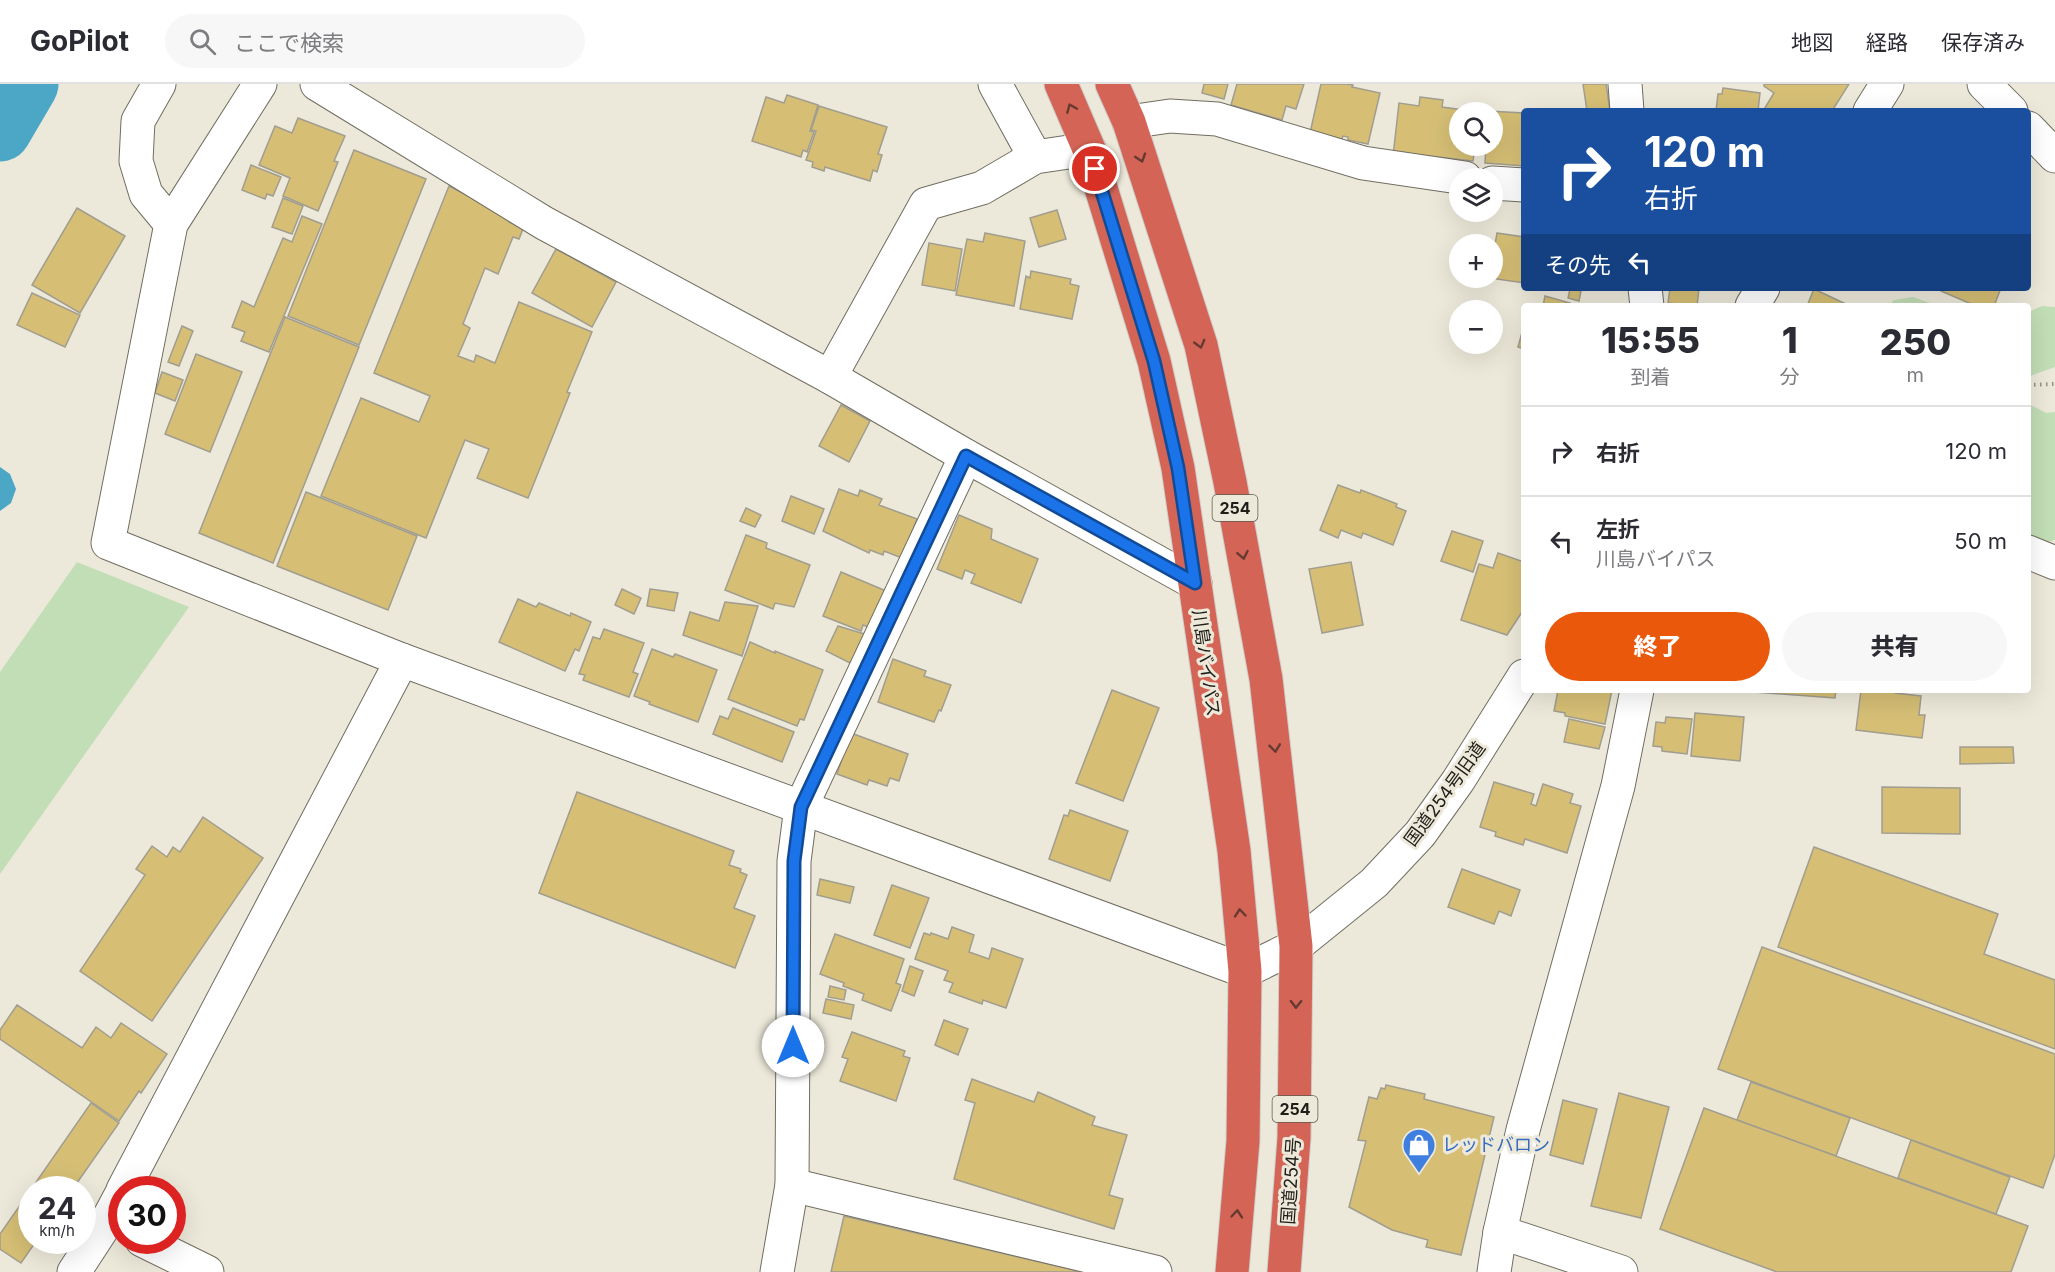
<!DOCTYPE html>
<html lang="ja">
<head>
<meta charset="utf-8">
<style>
	:root { --surface:#fff; --page:#f7f7f7; --text:#2b2b33; --muted:#7c7c81; --line:#e1e1e2; --accent:#ea580c }
	body { margin:0; font-family:Inter,"Noto Sans JP",sans-serif; background:var(--page); color:var(--text); height:100vh; display:flex; flex-direction:column; font-size:22px; white-space:nowrap }
	* { box-sizing:border-box; margin:0 }
	p { font-size:20px; color:var(--muted) }
	.icon { flex:none; width:33px; height:33px; fill:none; stroke:currentColor; stroke-width:2; stroke-linecap:round; stroke-linejoin:round }
	.map { position:relative; flex:1; overflow:hidden }
	.drawer { position:absolute; left:1521px; top:219px; width:510px; height:390px; display:flex; flex-direction:column; background:var(--surface); border-radius:6px; box-shadow:0 6px 24px #0002 }
	.drawer>* { flex:none }
	.top-card { position:absolute; left:1521px; top:24px; width:510px; height:183px; border-radius:6px; box-shadow:0 6px 24px #0002; background:#1a4fa0; color:#fff; overflow:hidden }
	.controls { position:absolute; left:1449px; top:18px; display:grid; gap:12px }
	.controls a { display:grid; place-items:center; width:54px; height:54px; border-radius:50%; background:var(--surface); box-shadow:0 6px 24px #0002; font-size:30px }
	.speed { position:absolute; left:18px; top:1092px; display:flex; gap:12px; font-size:30px; font-weight:700; text-align:center }
	.speed>* { display:grid; place-content:center; width:78px; height:78px; border-radius:50%; background:var(--surface); box-shadow:0 6px 24px #0002; line-height:1 }
	.speed small { font-size:15px; font-weight:400 }
	.speed .limit { border:9px solid #d22; background:#fff; color:#111 }
	.pin { position:absolute; display:grid; place-items:center; width:51px; height:51px; color:#fff; margin:-26px; border:3px solid #fff; border-radius:50%; box-shadow:0 2px 6px #0007 }
	.me { position:absolute; width:66px; margin:-33px; rotate:0deg; stroke-linejoin:round; filter:drop-shadow(0 0 4px #0008) }
	.turn { display:flex; align-items:center; gap:21px; height:126px; padding:0 24px; font-size:27px }
	.turn .icon { width:78px; height:78px; stroke-width:2.5 }
	.turn b { display:block; font-size:42px; line-height:51px }
	.then { display:flex; align-items:center; height:57px; padding:0 24px; background:#0003; gap:12px; font-size:22px }
	.eta { display:flex; justify-content:space-evenly; align-items:center; height:102px; text-align:center }
	.eta b { font-size:36px; font-weight:800; line-height:42px }
	.cta { display:flex; gap:12px; margin-top:auto; padding:12px 24px }
	.cta a { flex:1; height:69px; border-radius:36px; background:var(--accent); color:#fff; font-size:24px; font-weight:800; line-height:69px; text-align:center }
	.cta a+a { background:var(--page); color:var(--text) }
	ul { padding:0; list-style:none }
	li { display:flex; align-items:center; gap:18px; height:90px; padding:0 24px; border-top:2px solid var(--line) }
	li div { flex:1 }
	li b { display:block; font-size:22px }
	li em { font-style:normal }
	header { display:flex; align-items:center; gap:36px; box-sizing:border-box; height:84px; padding:0 30px; background:var(--surface); border-bottom:2px solid var(--line) }
	header strong { font-size:28px }
	nav { display:flex; gap:33px; margin-inline-start:auto; font-size:21px }
	.search { width:420px; height:54px; background:var(--page); display:flex; align-items:center; gap:15px; box-sizing:border-box; padding:0 21px; border-radius:33px; color:var(--muted); font-size:22px }
	.map>svg:first-child { display:block }
	.green { fill:#c2deb6 }
	.water { fill:#4ca6c6 }
	.lines { fill:none; stroke-linecap:round; stroke-linejoin:round }
	.river { stroke:#4ca6c6; stroke-width:63 }
	.building { fill:#d6bf75; stroke:#a19d8f; stroke-width:1.5 }
	.minor-casing { stroke:#716e61; stroke-width:35 }
	.highway-casing { stroke:#cecdcc; stroke-width:35 }
	.path { stroke:#949186; stroke-width:4; stroke-dasharray:1.5 4.5; stroke-linecap:butt }
	.minor { stroke:#fff; stroke-width:33 }
	.highway { stroke:#d46556; stroke-width:33 }
	.oneway { stroke:#673a31 }
	.route-casing { stroke:#114b97; stroke-width:15 }
	.route { stroke:#1a73e8; stroke-width:10 }
	.labels { text-anchor:middle; stroke-width:6; stroke-linejoin:round; paint-order:stroke }
	.shield { fill:#ede9da; stroke:#5d5a52; stroke-width:1.5 }
	.shield-label { font-size:16px; font-weight:bold; fill:#1f1d18 }
	.street-label { font-size:18px; fill:#1f1d18; stroke:#ede9da }
	.shop-label { font-size:18px; fill:#366cbe; stroke:#ede9da; text-anchor:start }
</style>
</head>
<body>
<header>
<strong>GoPilot</strong>
<div class="search"><svg class="icon" aria-label="search" viewBox="0 0 24 24"><circle cx="10" cy="10" r="6"/><path d="M15 15l6 6"/></svg>ここで検索</div>
<nav><a>地図</a><a>経路</a><a>保存済み</a></nav>
</header>
<div class="map">
<svg width="2055" height="1188" viewBox="0 0 2055 1188">
	<rect width="100%" height="100%" fill="#ede9da"/>
	<g class="green">
		<polygon points="1913,213 1933,220 1955,222 1888,222 1894,216"/>
		<polygon points="2042,222 2055,223 2055,283 2030,292 2028,300 2028,228"/>
		<polygon points="2028,311 2031,321 2046,329 2055,328 2055,456 2044,459 2028,454"/>
		<polygon points="77,478 189,523 0,790 0,588"/>
	</g>
	<polygon class="water" points="0,383 10,390 16,405 11,419 0,427"/>
	<g class="lines">
		<polyline class="river" points="0,46 27,0"/>
	</g>
	<g class="building">
		<polygon points="1204,0 1228,0 1224,15 1202,9"/>
		<polygon points="1237,0 1304,0 1296,25 1286,22 1282,36 1231,21"/>
		<polygon points="1321,0 1346,0 1353,1 1352,3 1380,9 1368,60 1348,56 1348,53 1343,52 1342,55 1310,49"/>
		<polygon points="1583,0 1606,0 1610,27 1587,27"/>
		<polygon points="1764,0 1849,0 1832,27 1763,27 1774,9 1764,2"/>
		<polygon points="1723,4 1760,9 1758,27 1716,27 1718,10 1722,10"/>
		<polygon points="787,11 818,21 810,47 814,48 807,68 803,66 801,73 752,57 766,13 784,19"/>
		<polygon points="1420,13 1443,16 1442,23 1479,28 1460,28 1460,62 1475,62 1473,77 1420,71 1420,75 1393,72 1399,19 1419,22"/>
		<polygon points="819,22 887,43 878,70 882,71 877,88 873,86 870,97 825,83 824,87 812,83 813,78 806,76 816,47 811,46"/>
		<polygon points="1488,27 1524,29 1524,82 1485,79 1486,62 1492,62 1492,28 1488,28"/>
		<polygon points="298,34 345,52 334,77 338,78 318,127 283,112 290,94 259,81 275,42 292,49"/>
		<polygon points="354,66 426,95 359,261 288,232"/>
		<polygon points="251,81 281,93 273,112 267,110 265,115 242,106"/>
		<polygon points="449,102 511,134 509,138 523,145 519,155 513,153 498,190 485,184 463,240 470,244 458,272 474,278 476,271 495,279 519,218 592,248 567,308 570,309 528,414 477,394 489,365 465,356 426,454 321,412 361,314 419,338 430,312 374,289"/>
		<polygon points="283,114 303,122 292,150 272,143"/>
		<polygon points="77,124 125,152 80,229 32,201"/>
		<polygon points="1057,126 1066,155 1039,163 1030,134"/>
		<polygon points="302,132 322,140 269,268 241,257 245,248 232,243 242,217 254,223 283,154 292,158"/>
		<polygon points="985,149 1025,157 1014,222 956,211 967,155 983,158"/>
		<polygon points="1497,149 1524,153 1524,199 1490,194 1492,194 1492,177"/>
		<polygon points="929,159 962,165 955,207 922,201"/>
		<polygon points="556,165 616,198 592,243 532,209"/>
		<polygon points="1031,187 1071,195 1070,200 1079,202 1072,235 1020,225 1026,192 1030,194"/>
		<polygon points="1670,204 1699,204 1697,222 1668,219"/>
		<polygon points="1942,204 2001,204 1994,222 1976,222 1941,207"/>
		<polygon points="1570,205 1581,207 1579,217 1568,214"/>
		<polygon points="1814,205 1850,222 1807,222"/>
		<polygon points="32,209 80,231 65,263 17,241"/>
		<polygon points="1545,212 1570,219 1570,222 1543,222"/>
		<polygon points="285,233 359,263 273,479 199,449"/>
		<polygon points="1524,241 1524,265 1518,263"/>
		<polygon points="182,242 193,247 179,282 168,278"/>
		<polygon points="196,270 242,288 210,368 165,350"/>
		<polygon points="162,288 183,296 175,317 155,309"/>
		<polygon points="841,321 870,337 849,378 819,362"/>
		<polygon points="1338,401 1360,409 1361,406 1397,420 1396,423 1406,427 1393,461 1363,449 1361,454 1341,446 1338,454 1320,446"/>
		<polygon points="839,405 858,412 860,406 882,415 879,421 917,435 902,474 884,467 883,471 870,466 869,469 823,447"/>
		<polygon points="306,408 417,452 388,526 277,482"/>
		<polygon points="791,412 824,425 814,450 782,437"/>
		<polygon points="746,424 761,431 755,443 740,437"/>
		<polygon points="959,431 992,445 991,455 1038,475 1021,519 971,499 975,490 965,486 962,495 937,485"/>
		<polygon points="1452,447 1483,457 1473,488 1441,477"/>
		<polygon points="746,451 767,459 766,464 810,481 794,523 775,519 773,525 725,506"/>
		<polygon points="1498,469 1524,478 1524,525 1507,551 1461,536 1479,480 1493,484"/>
		<polygon points="1351,478 1363,541 1322,549 1309,485"/>
		<polygon points="841,488 886,507 871,544 863,541 861,547 823,532"/>
		<polygon points="622,505 641,514 634,530 615,521"/>
		<polygon points="650,505 678,509 674,527 647,522"/>
		<polygon points="518,515 536,523 539,519 570,532 571,529 591,538 579,567 575,565 565,587 499,558"/>
		<polygon points="725,518 758,522 742,572 683,551 690,528 719,537"/>
		<polygon points="838,542 868,551 854,581 826,567"/>
		<polygon points="604,545 644,559 633,588 638,590 629,613 583,596 585,591 579,590 593,553 600,555"/>
		<polygon points="750,558 775,569 775,567 823,586 804,636 800,635 797,642 728,615"/>
		<polygon points="652,565 673,573 675,570 717,586 698,638 649,620 650,618 634,612"/>
		<polygon points="893,575 926,587 924,592 951,601 941,627 939,626 934,638 878,618"/>
		<polygon points="1112,606 1159,624 1123,717 1076,699"/>
		<polygon points="1558,606 1612,606 1605,640 1565,632 1565,629 1554,627"/>
		<polygon points="1756,606 1836,606 1835,614 1755,608"/>
		<polygon points="1861,606 1895,606 1895,609 1921,612 1919,631 1925,631 1922,654 1856,646"/>
		<polygon points="733,624 794,648 782,678 713,650 720,632 728,635"/>
		<polygon points="1695,629 1744,633 1740,677 1691,672"/>
		<polygon points="1666,633 1692,635 1687,670 1662,667 1662,663 1653,662 1656,638 1665,639"/>
		<polygon points="1569,635 1605,643 1599,665 1564,658"/>
		<polygon points="851,649 908,670 899,697 890,694 887,702 869,696 867,701 837,690"/>
		<polygon points="1960,663 2013,663 2014,679 1960,680"/>
		<polygon points="1494,698 1534,710 1531,720 1536,722 1543,700 1573,710 1570,719 1581,722 1567,769 1525,755 1523,761 1495,752 1496,748 1480,743"/>
		<polygon points="1882,703 1960,704 1960,750 1882,749"/>
		<polygon points="577,708 734,767 729,781 741,785 740,788 747,791 734,824 755,832 735,884 539,809"/>
		<polygon points="1070,726 1128,747 1110,797 1049,775 1064,731 1068,732"/>
		<polygon points="203,733 263,774 152,937 80,887 145,791 136,785 152,762 167,773 173,763 180,768"/>
		<polygon points="1814,763 1998,830 1984,870 2055,896 2055,965 1778,863"/>
		<polygon points="1462,785 1520,806 1511,832 1499,827 1494,840 1448,823"/>
		<polygon points="820,795 854,803 850,819 817,811"/>
		<polygon points="892,801 929,814 910,864 874,851"/>
		<polygon points="952,843 974,851 969,868 989,875 992,864 1023,875 1006,924 983,916 982,920 949,908 953,899 944,896 948,887 915,875 924,849 930,851 931,849 948,855"/>
		<polygon points="835,850 904,875 896,899 901,901 891,927 862,916 864,910 843,902 844,899 820,890"/>
		<polygon points="1762,863 2055,970 2055,1070 2043,1104 1718,985"/>
		<polygon points="910,882 923,887 914,912 902,907"/>
		<polygon points="830,902 846,906 844,916 828,913"/>
		<polygon points="826,915 854,921 851,935 823,929"/>
		<polygon points="17,921 82,964 96,943 111,954 121,939 167,970 141,1009 139,1007 119,1037 0,955 0,946"/>
		<polygon points="944,936 968,945 958,971 935,961"/>
		<polygon points="852,948 905,967 903,972 910,974 896,1017 840,997 848,975 842,973"/>
		<polygon points="972,995 1034,1018 1038,1008 1095,1033 1092,1041 1127,1051 1109,1111 1123,1115 1114,1145 954,1095 975,1019 965,1016"/>
		<polygon points="1751,998 1850,1034 1836,1072 1737,1036"/>
		<polygon points="1386,1001 1425,1010 1424,1015 1494,1033 1461,1171 1426,1163 1428,1156 1392,1146 1349,1123 1366,1057 1358,1056 1369,1013 1377,1015 1381,1004 1385,1005"/>
		<polygon points="1619,1009 1669,1023 1641,1134 1591,1122"/>
		<polygon points="1563,1016 1597,1025 1583,1080 1550,1071"/>
		<polygon points="91,1019 119,1039 72,1106 32,1106 32,1156 37,1156 21,1179 0,1165 0,1150"/>
		<polygon points="1704,1024 2028,1142 2011,1188 1777,1188 1660,1145"/>
		<polygon points="1911,1056 2010,1093 1996,1130 1898,1094"/>
		<polygon points="844,1132 1082,1188 831,1188"/>
	</g>
	<g class="lines">
		<g class="minor-casing">
			<g id="minor">
				<polyline points="159,0 138,37 136,77 146,110 171,140"/>
				<polyline points="260,0 171,140 108,459 402,576 1245,887 1296,862 1374,799 1420,750 1458,697 1524,592"/>
				<polyline points="317,0 544,139 830,293 966,372 1195,499"/>
				<polyline points="995,0 1035,73"/>
				<polyline points="1625,0 1627,27"/>
				<polyline points="1984,0 2011,27"/>
				<polyline points="1870,27 1887,0"/>
				<polyline points="1129,38 1170,32 1217,35 1363,79 1465,94"/>
				<polyline points="2028,44 2055,72"/>
				<polyline points="1492,99 1524,101"/>
				<polyline points="1645,204 1647,222"/>
				<polyline points="1752,222 1763,204"/>
				<polyline points="830,293 926,120 982,104 1035,73 1089,65"/>
				<polyline points="2028,468 2055,479"/>
				<polyline points="792,1101 1155,1188"/>
				<polyline points="123,1106 402,576"/>
				<polyline points="1500,1148 1621,1188"/>
				<polyline points="142,1156 207,1188"/>
				<polyline points="74,1188 106,1139 122,1109"/>
				<polyline points="777,1188 792,1101 794,777 801,723 966,372"/>
				<polyline points="1494,1188 1500,1148 1523,1046 1618,702 1637,606"/>
			</g>
		</g>
		<g class="highway-casing">
			<g id="highway">
				<polyline points="1061,0 1089,65 1154,277 1178,384 1234,767 1245,887 1243,1057 1232,1188"/>
				<polyline points="1112,0 1129,38 1201,261 1230,398 1266,595 1296,862 1294,1054 1284,1188"/>
			</g>
		</g>
		<polyline class="path" points="2028,301 2055,300"/>
		<use href="#minor" class="minor"/>
		<use href="#highway" class="highway"/>
	</g>
	<defs><path id="oneway-chevron" d="M-2-3.5L2.5 0L-2 3.5" fill="none" stroke-width="1.6" stroke-linecap="round" stroke-linejoin="round" transform="scale(1.5)"/></defs>
	<g class="oneway">
		<use href="#oneway-chevron" transform="translate(1071 24) rotate(-113)"/>
		<use href="#oneway-chevron" transform="translate(1141 74) rotate(72)"/>
		<use href="#oneway-chevron" transform="translate(1200 260) rotate(75)"/>
		<use href="#oneway-chevron" transform="translate(1243 471) rotate(79)"/>
		<use href="#oneway-chevron" transform="translate(1275 664) rotate(83)"/>
		<use href="#oneway-chevron" transform="translate(1240 829) rotate(-95)"/>
		<use href="#oneway-chevron" transform="translate(1296 920) rotate(91)"/>
		<use href="#oneway-chevron" transform="translate(1237 1130) rotate(-85)"/>
	</g>
	<g class="lines">
		<g class="route-casing">
			<polyline id="route" points="793,962 794,777 801,723 966,372 1195,499 1178,384 1154,277 1095,85"/>
		</g>
		<use href="#route" class="route"/>
	</g>
	<defs>
		<g id="shop-pin" transform="scale(1.725)"><path d="M0 17L-7.5 6A9.5 9.5 0 1 1 7.5 6Z" fill="#3f7fe0" stroke="#ede9da"/><path d="M-5-2.5h2.3a2.7 3.5 0 0 1 5.4 0H5L5.5 6h-11ZM-1.5-2.5h3a1.5 2.3 0 0 0-3 0Z" fill="#fff"/></g>
	</defs>
	<g fill-rule="evenodd">
		<use href="#shop-pin" x="1419" y="1061"/>
	</g>
	<g class="labels">
		<g class="shield">
			<rect x="1212.5" y="411" width="45" height="26" rx="4.5"/>
			<rect x="1272.5" y="1012" width="45" height="26" rx="4.5"/>
		</g>
		<g class="shield-label">
			<text x="1235" y="430">254</text>
			<text x="1295" y="1031">254</text>
		</g>
		<g class="street-label">
			<text transform="translate(1206 579) rotate(82)" y="6">川島バイパス</text>
			<text transform="translate(1445 710) rotate(-54)" y="6">国道254号旧道</text>
			<text transform="translate(1291 1097) rotate(-86)" y="6">国道254号</text>
		</g>
		<g class="shop-label">
			<text x="1442" y="1067">レッドバロン</text>
		</g>
	</g>
</svg>
<div class="controls">
<a><svg class="icon" aria-label="search" viewBox="0 0 24 24"><circle cx="10" cy="10" r="6"/><path d="M15 15l6 6"/></svg></a>
<a><svg class="icon" aria-label="layers" viewBox="0 0 24 24"><path d="M12 4l9 5-9 5-9-5zM3 14l9 5 9-5"/></svg></a>
<a>+</a>
<a>−</a>
</div>
<div class="speed"><div>24<small>km/h</small></div><div class="limit">30</div></div>
<div class="pin" style="left:1095px;top:85px;background:#d93025"><svg class="icon" aria-label="arrive" viewBox="0 0 24 24"><path d="M6 21V4h12l-3 4 3 4H6"/></svg></div>
<svg class="me" style="left:793px;top:962px" viewBox="-20 -20 40 40"><circle r="19" fill="#fff"/><path d="M0-13L10 11 0 6-10 11z" fill="#1a73e8"/></svg>
<div class="top-card">
<div class="turn"><svg class="icon" aria-label="right" viewBox="0 0 24 24"><path d="M7 20v-9h11M14 6l5 5-5 5"/></svg><div><b>120 m</b>右折</div></div>
<div class="then">その先<svg class="icon" aria-label="left" viewBox="0 0 24 24"><path d="M17 20v-9H6M10 6l-5 5 5 5"/></svg></div>
</div>
<section class="drawer">
<div class="eta">
<div><b>15:55</b><p>到着</p></div>
<div><b>1</b><p>分</p></div>
<div><b>250</b><p>m</p></div>
</div>
<ul>
<li><svg class="icon" aria-label="right" viewBox="0 0 24 24"><path d="M7 20v-9h11M14 6l5 5-5 5"/></svg><div><b>右折</b></div><em>120 m</em></li>
<li><svg class="icon" aria-label="left" viewBox="0 0 24 24"><path d="M17 20v-9H6M10 6l-5 5 5 5"/></svg><div><b>左折</b><p>川島バイパス</p></div><em>50 m</em></li>
</ul>
<div class="cta"><a>終了</a><a>共有</a></div>
</section>
</div>
</body>
</html>
